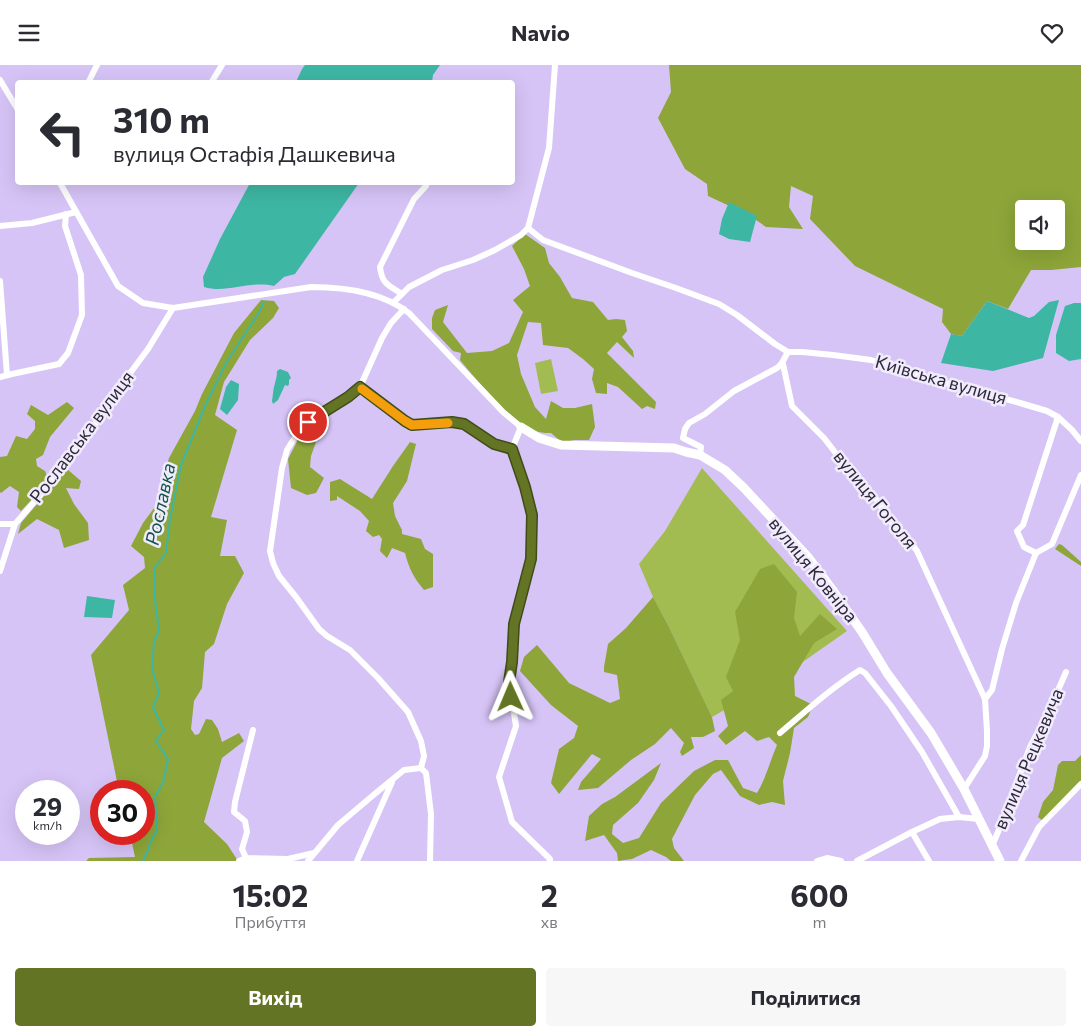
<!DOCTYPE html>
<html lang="uk">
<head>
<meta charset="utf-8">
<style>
	:root { --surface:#fff; --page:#f7f7f7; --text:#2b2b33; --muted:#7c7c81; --accent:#637524 }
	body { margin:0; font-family:Commissioner,sans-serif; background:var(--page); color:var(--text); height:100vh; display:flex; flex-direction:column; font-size:19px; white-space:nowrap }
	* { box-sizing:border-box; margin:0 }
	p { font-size:16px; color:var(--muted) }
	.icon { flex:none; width:28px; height:28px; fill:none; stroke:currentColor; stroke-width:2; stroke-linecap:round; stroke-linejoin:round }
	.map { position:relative; height:796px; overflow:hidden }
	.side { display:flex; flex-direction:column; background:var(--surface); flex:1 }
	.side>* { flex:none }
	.hud { position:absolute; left:15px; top:15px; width:500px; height:105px; border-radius:5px; box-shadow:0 5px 20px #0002; background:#fff; color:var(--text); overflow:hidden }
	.tools { position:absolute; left:1015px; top:135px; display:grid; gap:10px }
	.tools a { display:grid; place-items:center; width:50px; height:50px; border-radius:5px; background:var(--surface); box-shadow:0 5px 20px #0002; font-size:25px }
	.speed { position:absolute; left:15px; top:715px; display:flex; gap:10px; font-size:25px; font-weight:700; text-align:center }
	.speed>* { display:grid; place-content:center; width:65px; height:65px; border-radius:50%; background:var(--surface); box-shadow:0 5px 20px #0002; line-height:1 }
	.speed small { font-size:12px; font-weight:400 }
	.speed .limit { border:8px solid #d22; background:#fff; color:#111 }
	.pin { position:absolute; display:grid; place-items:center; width:42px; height:42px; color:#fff; margin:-21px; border:2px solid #fff; border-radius:50%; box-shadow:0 1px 5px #0007 }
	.me { position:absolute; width:55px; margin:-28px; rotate:359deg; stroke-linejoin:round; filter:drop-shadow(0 0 4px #0008) }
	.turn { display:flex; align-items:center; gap:18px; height:105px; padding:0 15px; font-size:22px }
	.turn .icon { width:65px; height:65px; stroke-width:2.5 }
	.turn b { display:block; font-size:35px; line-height:42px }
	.eta { display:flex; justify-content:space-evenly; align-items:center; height:85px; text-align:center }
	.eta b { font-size:30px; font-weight:700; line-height:35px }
	.action { display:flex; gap:10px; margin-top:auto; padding:10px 15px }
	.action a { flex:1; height:58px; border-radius:5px; background:var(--accent); color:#fff; font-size:20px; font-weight:700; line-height:58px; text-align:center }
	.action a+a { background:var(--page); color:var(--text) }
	header { display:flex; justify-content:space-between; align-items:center; height:65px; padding:0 15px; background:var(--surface); font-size:22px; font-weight:700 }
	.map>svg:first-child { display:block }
	.green { fill:#a3bc52 }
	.forest { fill:#8da539; fill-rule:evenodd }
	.water { fill:#3eb6a4 }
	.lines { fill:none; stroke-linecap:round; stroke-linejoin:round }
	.stream { stroke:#3eb6a4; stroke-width:2 }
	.street { stroke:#fff; stroke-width:6 }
	.secondary { stroke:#fff; stroke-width:9 }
	.route-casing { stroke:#404c17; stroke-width:12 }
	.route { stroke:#637524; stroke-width:9 }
	.slow { stroke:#f59e0b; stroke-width:9 }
	.labels { text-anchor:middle; stroke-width:5; stroke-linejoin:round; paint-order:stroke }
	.street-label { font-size:18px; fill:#2e273a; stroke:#f1ecfb }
	.water-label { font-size:19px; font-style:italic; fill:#14564d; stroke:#f1ecfb }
</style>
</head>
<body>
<header><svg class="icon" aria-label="menu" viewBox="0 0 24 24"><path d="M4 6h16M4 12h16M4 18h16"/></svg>Navio<svg class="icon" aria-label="heart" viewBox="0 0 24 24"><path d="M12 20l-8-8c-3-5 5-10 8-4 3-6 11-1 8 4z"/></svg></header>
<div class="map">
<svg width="1081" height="796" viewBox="0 0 1081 796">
	<rect width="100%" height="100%" fill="#d6c4f6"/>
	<g class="green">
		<polygon points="551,294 558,326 541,329 535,298"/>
		<polygon points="702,403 847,566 777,615 712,652 669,562 653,532 639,499 665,466"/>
	</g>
	<g class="forest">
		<path d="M 669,0 L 1081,0 L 1081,202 L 1051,205 L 1031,205 L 1008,244 L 987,236 L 962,271 L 951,269 L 942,257 L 943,244 L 855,201 L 810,154 L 813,131 L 791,121 L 789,142 L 803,164 L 766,162 L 749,150 L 708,131 L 707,119 L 685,104 L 658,53 L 671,27 ZM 1024,144 L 1056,144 L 1056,176 L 1024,176 Z"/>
		<path d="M 525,169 L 545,183 L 549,198 L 560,212 L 572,233 L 593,237 L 608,255 L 616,254 L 625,255 L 627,266 L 622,272 L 633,286 L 634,293 L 617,277 L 607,288 L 656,337 L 655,344 L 647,341 L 642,344 L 618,322 L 607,318 L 607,329 L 596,328 L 592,314 L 594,304 L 583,294 L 568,283 L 543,280 L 541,258 L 528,257 L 517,290 L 521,309 L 535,342 L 546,354 L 551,336 L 563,343 L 575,343 L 592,339 L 595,362 L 589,375 L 575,375 L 564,377 L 558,374 L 551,368 C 547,368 543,368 539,367 C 515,364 476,314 460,295 L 461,288 L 453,286 L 432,264 L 432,253 L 435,245 L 448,240 L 443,257 L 467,288 L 492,286 L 509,278 L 523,247 L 513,235 L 530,221 L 524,204 L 512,181 Z"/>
		<polygon points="261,235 274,236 279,243 273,253 250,275 224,317 215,350 237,365 211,452 227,455 220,491 235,491 244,508 227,539 214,579 205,587 202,623 194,636 191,664 195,670 199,669 206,654 212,655 218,664 222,677 239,668 244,676 222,693 204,757 227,779 238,796 86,796 89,793 135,792 130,769 144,769 144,726 119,726 91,590 129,545 123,520 145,503 144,492 131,481 143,458 163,431 161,421 169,393 195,346 202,329 234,268"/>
		<polygon points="67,337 74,343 50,372 43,390 36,394 37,401 45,406 49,416 21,446 17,442 19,427 10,421 1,428 0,427 0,392 7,391 16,371 27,374 35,364 35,356 27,349 31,340 48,350"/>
		<polygon points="301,369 316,377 311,391 310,402 324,413 316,428 307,430 291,423 288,394"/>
		<path d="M 410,377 L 416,379 L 407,416 L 393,438 L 395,451 L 402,465 L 402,469 L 421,474 L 425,484 L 433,489 L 433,522 L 424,525 C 414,513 409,504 405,488 L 392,483 L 387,493 L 380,486 L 382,474 L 379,470 L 373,472 L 366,466 L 369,456 L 360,446 L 337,431 L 337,435 L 330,436 L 330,417 L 340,414 L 372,434 L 393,401 Z"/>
		<polygon points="67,404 81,416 79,424 66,423 74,439 88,458 89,475 64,483 59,465 37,454 18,469 21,458"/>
		<polygon points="1059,479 1062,480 1081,497 1081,501 1055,484"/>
		<path d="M 774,499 L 797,527 L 794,553 L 800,571 L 820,549 L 837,564 L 814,578 L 794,612 L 795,631 L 813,640 L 808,652 L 794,663 L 790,688 L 783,716 L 785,740 L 772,737 L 759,740 L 740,731 L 721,705 L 713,709 L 695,730 L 672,774 L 674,783 L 684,796 L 671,796 L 666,792 L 651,785 L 632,794 L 618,796 L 617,788 L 604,770 L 585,776 L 589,751 L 602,739 L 615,732 L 661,698 L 654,715 L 638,738 L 613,760 L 612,769 L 623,778 L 639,773 L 661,738 L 694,706 L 715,695 L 728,695 L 743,723 L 757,728 C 766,713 770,696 777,680 L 769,672 L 757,676 L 745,666 L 726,680 L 718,671 L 728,661 L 721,635 L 733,626 L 726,612 L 740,575 L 735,547 L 760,504 Z"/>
		<polygon points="653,532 669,562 712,652 715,666 703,672 691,672 694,683 682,691 680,687 684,678 671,663 655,679 631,695 598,723 578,725 581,717 601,694 592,689 559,729 551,718 559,684 574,673 578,661 551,640 520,606 524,592 537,580 569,618 610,638 620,634 617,610 604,607 604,602 608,579 626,563"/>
		<polygon points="1081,690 1081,717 1043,756 1038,752 1043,737 1053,725 1058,700 1062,696 1075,696"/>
	</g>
	<g class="water">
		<polygon points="305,0 440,0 433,10 432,17 296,17 302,4"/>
		<path d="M 250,118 L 359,118 L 295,209 L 284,212 L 274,221 C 250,215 227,229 204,222 L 203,212 L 220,174 Z"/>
		<polygon points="729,137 757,151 750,177 729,174 719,169 722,154"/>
		<polygon points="1059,235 1043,293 993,306 941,298 951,269 962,271 987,236 1029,253 1034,251 1049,237"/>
		<polygon points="1074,238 1081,238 1081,294 1069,296 1056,288 1056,270 1065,241"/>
		<path d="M 280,304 L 288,307 L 291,313 L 289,315 L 289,319 L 288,321 L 285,320 L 278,335 L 273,339 L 272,336 C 273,330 273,324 275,318 C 276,314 277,311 277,306 Z"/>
		<polygon points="231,315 239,319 238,335 227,350 220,344 226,322"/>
		<polygon points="87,531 115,535 112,553 84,552"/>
	</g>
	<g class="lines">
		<polyline class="stream" points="143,796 148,785 150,778 157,765 155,731 163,718 168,694 156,676 164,665 153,642 159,628 152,603 154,577 159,565 155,536 155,502 166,488 170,454 181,400 205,341 226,298 260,246 264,237"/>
		<g class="street">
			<polyline points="0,15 18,45"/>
			<polyline points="88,18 97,0"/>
			<polyline points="211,18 222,0"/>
			<path d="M 60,118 L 118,221 L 143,238 L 173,243 L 311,222 C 345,222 382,227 409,248 L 503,347 L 521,362 L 512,384 L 525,421 L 532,450 L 531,494 L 522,527 L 514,559 L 512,597 L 509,617 L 516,661 L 499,712 L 512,757 L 550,794 L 550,796"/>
			<polyline points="0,161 32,158 76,147"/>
			<polyline points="528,163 543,175 632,208 676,223 719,239 737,250 775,279 788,287 802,287 833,290 871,295 942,317 1020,338 1047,346 1058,352 1072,365 1081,376"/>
			<polyline points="0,216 7,310"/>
			<path d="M 402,229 C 388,220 382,219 380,202 L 414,134 L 426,121 L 427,118"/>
			<polyline points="394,237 409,222 442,205 473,195 495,185 521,170 528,163 549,83 555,0"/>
			<polyline points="404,244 391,258 382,273 360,322 348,333 308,357 297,369 287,385 282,403 270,486 273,498 279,511 296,532 319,564 327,571 350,585 378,613 408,647 421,676 424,691 421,703 426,708 431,749 430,796"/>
			<polyline points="783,299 792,341 824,373 859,418 873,429 890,456 906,471 917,486 985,634 987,666 987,681 985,691 964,724"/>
			<polyline points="0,312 12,309 59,299 68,288 82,250 81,210 65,161 66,149"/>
			<polyline points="360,322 405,356 412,360 452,357 464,359 494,379 512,384"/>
			<path d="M 700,390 L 701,382 L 683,373 L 685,364 L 689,358 L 705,349 L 734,326 L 777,303 C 783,299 784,293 788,287"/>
			<polyline points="0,459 15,459"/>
			<polyline points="1036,488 1024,482 1017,466 1023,460 1058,352"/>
			<polyline points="1036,488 1052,479 1081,410"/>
			<polyline points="0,506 15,459 55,413 95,359 119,323 148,284 173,243"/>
			<polyline points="985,634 992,625 1002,584 1016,538 1036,488"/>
			<polyline points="253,665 235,737 234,747 245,756 247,767 242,784 246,793 288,794 314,788"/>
			<path d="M 780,668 C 806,646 831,623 860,605 L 865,608 L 891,641 L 922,687 L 959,752"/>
			<polyline points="912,767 929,796"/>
			<polyline points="992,781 998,767 1030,682 1048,648 1066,607"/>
			<polyline points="239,796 246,793"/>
			<polyline points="308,796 338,760 377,727 404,705 421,703"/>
			<polyline points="357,796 392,717"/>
			<polyline points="817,796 827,793 841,796"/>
			<polyline points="857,796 912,767 940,754 959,752 979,754"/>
			<polyline points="1021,796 1039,762 1081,719"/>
		</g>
		<polyline class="secondary" points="521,362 539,373 561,380 674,383 686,387 700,390 725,405 744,423 808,492 834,527 862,567 887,608 931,668 964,724 1000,796"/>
	</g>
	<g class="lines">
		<g class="route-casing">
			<polyline id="route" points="308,357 348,332 360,322 405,356 412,360 452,357 464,359 494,379 512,384 525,422 532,450 531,494 514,559 512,597 509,617 511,632"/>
		</g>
		<use href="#route" class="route"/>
		<polyline class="slow" points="362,324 405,356 412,360 448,358"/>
	</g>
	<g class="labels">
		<g class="street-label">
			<text transform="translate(941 315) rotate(16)" y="6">Київська вулиця</text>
			<text transform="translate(82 372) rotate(-53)" y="6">Рославська вулиця</text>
			<text transform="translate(875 435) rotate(51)" y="6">вулиця Гоголя</text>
			<text transform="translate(813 505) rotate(51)" y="6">вулиця Ковніра</text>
			<text transform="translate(1029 694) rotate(-67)" y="6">вулиця Рецкевича</text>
		</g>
		<g class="water-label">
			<text transform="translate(160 439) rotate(-78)" y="7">Рославка</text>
		</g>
	</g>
</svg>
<div class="tools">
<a><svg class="icon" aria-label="sound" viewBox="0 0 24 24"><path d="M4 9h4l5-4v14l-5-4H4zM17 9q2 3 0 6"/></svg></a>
</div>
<div class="speed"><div>29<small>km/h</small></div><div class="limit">30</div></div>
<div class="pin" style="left:308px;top:357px;background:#d93025"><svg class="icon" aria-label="arrive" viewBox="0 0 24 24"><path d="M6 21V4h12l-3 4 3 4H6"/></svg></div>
<svg class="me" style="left:511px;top:632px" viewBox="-20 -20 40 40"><path d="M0-17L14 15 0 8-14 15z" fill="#637524" stroke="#fff" stroke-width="4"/></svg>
<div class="hud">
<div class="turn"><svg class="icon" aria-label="left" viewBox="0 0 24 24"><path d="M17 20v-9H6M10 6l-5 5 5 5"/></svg><div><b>310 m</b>вулиця Остафія Дашкевича</div></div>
</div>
</div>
<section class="side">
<div class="eta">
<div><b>15:02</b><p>Прибуття</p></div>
<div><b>2</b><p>хв</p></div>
<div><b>600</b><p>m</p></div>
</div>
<div class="action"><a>Вихід</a><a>Поділитися</a></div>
</section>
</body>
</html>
